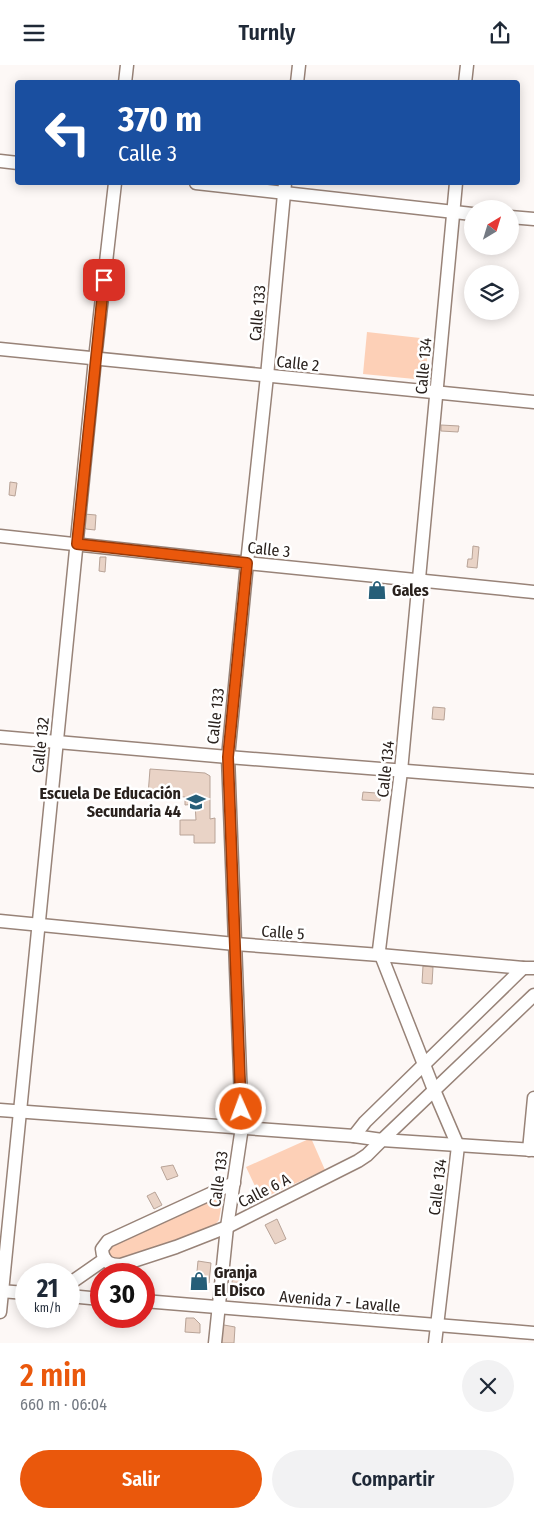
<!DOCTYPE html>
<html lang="es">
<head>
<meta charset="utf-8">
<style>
	:root { --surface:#fff; --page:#f2f2f3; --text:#1f2937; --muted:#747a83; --accent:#ea580c }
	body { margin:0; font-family:"Fira Sans Condensed",sans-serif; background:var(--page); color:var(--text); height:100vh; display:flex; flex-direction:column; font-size:19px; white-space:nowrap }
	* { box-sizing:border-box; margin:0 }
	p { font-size:16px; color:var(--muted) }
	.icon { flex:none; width:28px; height:28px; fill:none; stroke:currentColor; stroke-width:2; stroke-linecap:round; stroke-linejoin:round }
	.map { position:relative; height:1278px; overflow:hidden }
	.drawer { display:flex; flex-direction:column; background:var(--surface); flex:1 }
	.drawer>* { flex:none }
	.guide { position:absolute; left:15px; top:15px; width:505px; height:105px; border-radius:5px; box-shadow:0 2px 12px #0003; background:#1a4fa0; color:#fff; overflow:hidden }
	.needle { width:32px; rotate:38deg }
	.fabs { position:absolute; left:464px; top:135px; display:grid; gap:10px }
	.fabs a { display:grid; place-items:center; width:55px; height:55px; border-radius:50%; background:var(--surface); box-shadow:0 2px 12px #0003; font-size:25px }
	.speed { position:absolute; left:15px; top:1198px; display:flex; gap:10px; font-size:25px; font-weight:700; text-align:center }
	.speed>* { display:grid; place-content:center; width:65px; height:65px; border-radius:50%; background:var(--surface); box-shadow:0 2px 12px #0003; line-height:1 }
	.speed small { font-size:12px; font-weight:400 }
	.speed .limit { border:8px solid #d22; background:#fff; color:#111 }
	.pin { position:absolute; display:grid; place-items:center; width:42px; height:42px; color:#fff; margin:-21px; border-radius:10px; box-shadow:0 2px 8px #0006 }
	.me { position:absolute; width:55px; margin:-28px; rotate:358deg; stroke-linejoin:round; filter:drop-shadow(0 0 4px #0008) }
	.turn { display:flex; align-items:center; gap:18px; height:105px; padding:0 20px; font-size:22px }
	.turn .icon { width:65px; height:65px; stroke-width:2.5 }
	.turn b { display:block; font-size:35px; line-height:42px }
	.round { display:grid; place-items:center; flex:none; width:52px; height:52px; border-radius:26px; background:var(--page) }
	.headline { display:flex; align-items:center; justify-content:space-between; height:85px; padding:0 20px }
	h1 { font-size:30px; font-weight:600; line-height:38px; color:var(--accent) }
	.action { display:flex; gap:10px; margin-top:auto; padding:10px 20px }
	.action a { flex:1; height:58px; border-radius:30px; background:var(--accent); color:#fff; font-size:20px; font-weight:600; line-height:58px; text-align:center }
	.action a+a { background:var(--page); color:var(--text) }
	header { display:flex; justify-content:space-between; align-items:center; height:65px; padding:0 20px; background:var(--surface); font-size:22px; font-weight:600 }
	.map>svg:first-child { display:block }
	.green { fill:#fdd0b7 }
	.building { fill:#e9d3c6; stroke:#b8a397 }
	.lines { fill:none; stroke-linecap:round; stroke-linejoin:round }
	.minor-casing { stroke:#988378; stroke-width:15 }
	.minor { stroke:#fff; stroke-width:12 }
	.route-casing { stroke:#983908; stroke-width:12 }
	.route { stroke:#ea580c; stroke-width:9 }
	.labels { text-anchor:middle; stroke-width:5; stroke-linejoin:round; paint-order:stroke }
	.street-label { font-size:16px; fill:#29211d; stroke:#fff }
	.poi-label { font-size:16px; font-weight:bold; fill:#29211d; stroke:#fff; text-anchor:start }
</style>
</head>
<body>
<header><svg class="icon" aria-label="menu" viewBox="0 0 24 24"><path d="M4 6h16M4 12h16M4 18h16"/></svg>Turnly<svg class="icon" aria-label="share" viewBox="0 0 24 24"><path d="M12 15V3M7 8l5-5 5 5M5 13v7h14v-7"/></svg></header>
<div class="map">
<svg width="534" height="1278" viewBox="0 0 534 1278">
	<rect width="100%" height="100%" fill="#fdf8f6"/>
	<g class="green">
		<polygon points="367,267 429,274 425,315 363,309"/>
		<polygon points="311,1073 325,1105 261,1134 246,1102"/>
		<path d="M 217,1131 L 221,1133 L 222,1137 L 219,1155 L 213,1162 L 176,1177 L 120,1194 C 113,1194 111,1193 108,1186 L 114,1178 Z"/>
	</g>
	<g class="building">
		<polygon points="441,360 459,361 458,367 441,366"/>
		<polygon points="10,417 17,418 15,431 9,430"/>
		<polygon points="84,449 96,450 95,465 86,464 83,460"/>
		<polygon points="473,481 479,482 477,503 467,502 468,494 472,494"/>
		<polygon points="100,492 106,492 105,507 99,506"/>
		<polygon points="372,519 384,520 383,530 371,529"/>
		<polygon points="433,642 445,643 444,655 432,654"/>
		<polygon points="150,704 205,708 210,711 210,754 215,753 215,778 194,778 194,770 180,770 180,755 196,755 195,739 185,740 185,732 148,730"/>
		<polygon points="363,727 376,728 376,731 381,732 380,736 362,735"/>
		<polygon points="423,901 433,902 432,919 422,918"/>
		<polygon points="173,1100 178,1111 167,1115 161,1102"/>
		<polygon points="155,1127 162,1140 154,1144 147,1131"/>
		<polygon points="277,1154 286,1174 275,1179 265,1160"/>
		<polygon points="198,1196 211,1198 209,1218 196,1217"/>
		<polygon points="233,1207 247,1208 246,1219 232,1218"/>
		<polygon points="186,1253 194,1253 200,1259 200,1268 185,1267"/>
		<polygon points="224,1260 235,1262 234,1278 218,1278 220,1263"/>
	</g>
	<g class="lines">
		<g class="minor-casing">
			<g id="minor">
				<polyline points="125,18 127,0"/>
				<polyline points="297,18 299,0"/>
				<polyline points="465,18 467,0"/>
				<polyline points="0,96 18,98"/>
				<polyline points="196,118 472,149"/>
				<polyline points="510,152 534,154"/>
				<polyline points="0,284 534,337"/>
				<polyline points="0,471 247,498 534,527"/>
				<polyline points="0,672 228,692 534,716"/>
				<polyline points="0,856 235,879 380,890 523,903 534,903"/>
				<polyline points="0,1045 354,1071 382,1075 534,1085"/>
				<polyline points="354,1071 365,1057 523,903"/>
				<polyline points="529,1085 534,1033"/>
				<path d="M 234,1118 L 108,1176 L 102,1184 C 103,1197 109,1200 121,1200 L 176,1182 L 227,1162 L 358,1096 L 367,1090 L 382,1075 L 534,930"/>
				<polyline points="69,1219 105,1194"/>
				<polyline points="0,1226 26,1228"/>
				<polyline points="69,1231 101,1234"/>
				<polyline points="144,1236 534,1268"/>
				<polyline points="0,1247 95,294 115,118"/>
				<polyline points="215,1278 227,1162 242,1062 228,692 247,498 267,311 285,118"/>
				<polyline points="435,1278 458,1081 434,1025 379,885 401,706 456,118"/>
			</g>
		</g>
		<use href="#minor" class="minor"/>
	</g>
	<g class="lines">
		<g class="route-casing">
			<polyline id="route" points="104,215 77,479 247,498 228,692 241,1044"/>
		</g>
		<use href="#route" class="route"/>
	</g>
	<defs>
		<g id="shop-bare" transform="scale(1.5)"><path d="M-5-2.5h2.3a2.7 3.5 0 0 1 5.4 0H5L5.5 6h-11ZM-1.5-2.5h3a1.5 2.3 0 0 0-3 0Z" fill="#265e78" stroke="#fff" stroke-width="2.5" paint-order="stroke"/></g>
		<g id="school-bare" transform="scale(1.5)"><path d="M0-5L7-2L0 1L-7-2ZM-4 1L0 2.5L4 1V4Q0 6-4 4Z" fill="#265e78" stroke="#fff" stroke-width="2.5" paint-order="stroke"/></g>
	</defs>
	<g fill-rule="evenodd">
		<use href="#shop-bare" x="377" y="525"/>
		<use href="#school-bare" x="196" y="737"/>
		<use href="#shop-bare" x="199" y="1216"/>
	</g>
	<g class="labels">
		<g class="street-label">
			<text transform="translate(257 248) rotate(-85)" y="6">Calle 133</text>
			<text transform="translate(298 298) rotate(6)" y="6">Calle 2</text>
			<text transform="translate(423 301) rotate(-85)" y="6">Calle 134</text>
			<text transform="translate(269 484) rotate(6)" y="6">Calle 3</text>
			<text transform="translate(215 651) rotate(-84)" y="6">Calle 133</text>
			<text transform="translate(40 680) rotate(-84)" y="6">Calle 132</text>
			<text transform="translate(385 704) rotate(-84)" y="6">Calle 134</text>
			<text transform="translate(283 867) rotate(4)" y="6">Calle 5</text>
			<text transform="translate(218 1114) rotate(-82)" y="6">Calle 133</text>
			<text transform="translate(437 1122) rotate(-83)" y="6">Calle 134</text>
			<text transform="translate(264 1125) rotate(-27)" y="6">Calle 6 A</text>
			<text transform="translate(340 1236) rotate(5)" y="6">Avenida 7 - Lavalle</text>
		</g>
		<g class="poi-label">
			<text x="392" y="531">Gales</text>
			<text x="181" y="734" text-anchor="end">Escuela De Educación<tspan x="181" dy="18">Secundaria 44</tspan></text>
			<text x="214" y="1213">Granja<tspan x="214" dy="18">El Disco</tspan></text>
		</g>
	</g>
</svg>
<div class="fabs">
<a><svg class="needle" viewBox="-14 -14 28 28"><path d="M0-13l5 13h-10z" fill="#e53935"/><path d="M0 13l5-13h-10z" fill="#747a83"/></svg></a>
<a><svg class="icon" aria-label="layers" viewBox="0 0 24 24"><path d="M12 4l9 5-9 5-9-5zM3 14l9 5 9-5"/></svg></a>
</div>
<div class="speed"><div>21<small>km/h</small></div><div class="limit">30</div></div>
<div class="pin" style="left:104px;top:215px;background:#d93025"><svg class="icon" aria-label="arrive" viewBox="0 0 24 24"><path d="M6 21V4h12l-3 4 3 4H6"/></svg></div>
<svg class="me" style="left:241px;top:1044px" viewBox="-20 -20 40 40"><circle r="17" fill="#ea580c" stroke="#fff" stroke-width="3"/><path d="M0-11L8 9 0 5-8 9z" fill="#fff"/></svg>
<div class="guide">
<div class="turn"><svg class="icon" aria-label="left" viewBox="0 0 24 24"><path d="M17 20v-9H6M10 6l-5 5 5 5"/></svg><div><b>370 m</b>Calle 3</div></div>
</div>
</div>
<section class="drawer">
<div class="headline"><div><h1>2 min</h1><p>660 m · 06:04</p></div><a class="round"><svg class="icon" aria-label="close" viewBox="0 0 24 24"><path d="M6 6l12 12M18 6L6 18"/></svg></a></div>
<div class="action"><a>Salir</a><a>Compartir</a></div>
</section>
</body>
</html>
